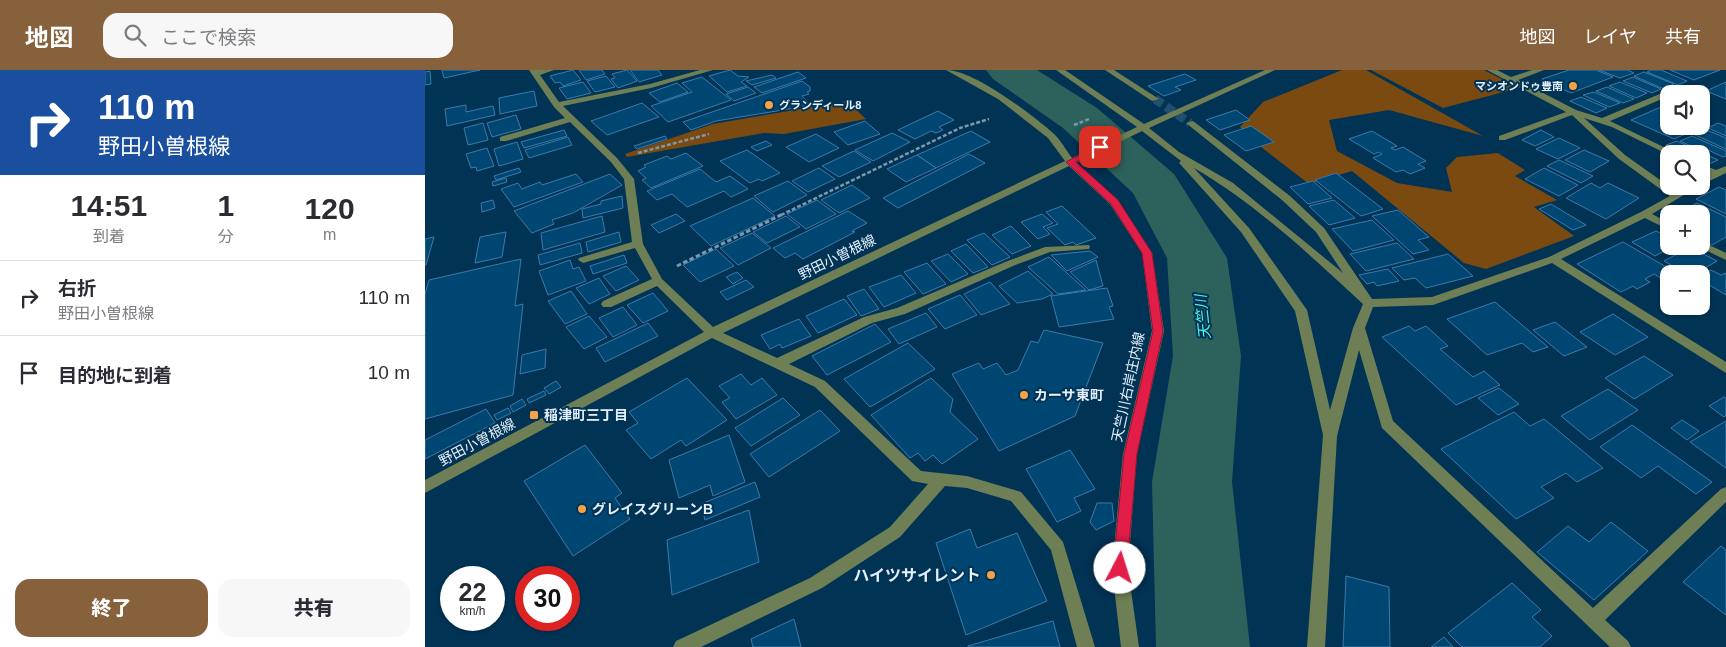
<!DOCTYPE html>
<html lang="ja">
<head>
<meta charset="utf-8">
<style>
	:root { --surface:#fff; --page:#f7f7f7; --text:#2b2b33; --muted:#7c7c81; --line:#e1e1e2; --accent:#86613c }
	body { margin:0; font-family:Arial,"Noto Sans JP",sans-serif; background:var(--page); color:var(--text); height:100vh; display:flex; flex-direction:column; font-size:19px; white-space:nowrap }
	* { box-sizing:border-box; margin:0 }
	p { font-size:16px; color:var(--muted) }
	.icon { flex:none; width:28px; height:28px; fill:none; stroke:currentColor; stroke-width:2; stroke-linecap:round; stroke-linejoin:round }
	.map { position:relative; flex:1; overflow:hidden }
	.details { display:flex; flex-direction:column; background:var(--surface); width:425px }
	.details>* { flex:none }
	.hud { background:#1a4fa0; color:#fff; overflow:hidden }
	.fabs { position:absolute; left:1235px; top:15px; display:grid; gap:10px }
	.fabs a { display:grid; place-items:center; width:50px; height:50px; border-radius:10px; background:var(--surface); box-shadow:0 1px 4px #0004; font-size:25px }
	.speed { position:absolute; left:15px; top:496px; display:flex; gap:10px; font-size:25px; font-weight:700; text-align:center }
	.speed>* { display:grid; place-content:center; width:65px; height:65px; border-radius:50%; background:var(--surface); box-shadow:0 1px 4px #0004; line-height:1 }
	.speed small { font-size:12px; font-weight:400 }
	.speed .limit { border:8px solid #d22; background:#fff; color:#111 }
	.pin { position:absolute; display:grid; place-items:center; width:42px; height:42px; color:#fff; margin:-21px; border-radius:10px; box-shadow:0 2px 8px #0006 }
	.me { position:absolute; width:55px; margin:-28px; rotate:5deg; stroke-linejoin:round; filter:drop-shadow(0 0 4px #0008) }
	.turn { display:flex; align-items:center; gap:18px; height:105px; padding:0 15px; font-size:22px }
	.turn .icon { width:65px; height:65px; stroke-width:2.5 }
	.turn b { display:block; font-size:35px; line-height:42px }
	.eta { display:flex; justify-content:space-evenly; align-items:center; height:85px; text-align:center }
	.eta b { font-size:30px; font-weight:800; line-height:35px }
	.cta { display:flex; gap:10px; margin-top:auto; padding:10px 15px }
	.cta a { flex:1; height:58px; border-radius:15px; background:var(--accent); color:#fff; font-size:20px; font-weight:800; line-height:58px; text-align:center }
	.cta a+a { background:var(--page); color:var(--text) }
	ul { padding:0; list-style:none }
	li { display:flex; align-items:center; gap:15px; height:75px; padding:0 15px; border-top:1px solid var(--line) }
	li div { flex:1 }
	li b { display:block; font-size:19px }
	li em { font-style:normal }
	header { display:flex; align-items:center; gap:30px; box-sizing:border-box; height:70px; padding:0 25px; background:var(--accent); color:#fff }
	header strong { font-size:24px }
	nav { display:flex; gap:28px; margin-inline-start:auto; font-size:18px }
	.search { width:350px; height:45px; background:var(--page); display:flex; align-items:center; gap:12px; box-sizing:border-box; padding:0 18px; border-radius:15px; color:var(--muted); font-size:19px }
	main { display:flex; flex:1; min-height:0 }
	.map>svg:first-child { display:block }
	.green { fill:#7a4a10 }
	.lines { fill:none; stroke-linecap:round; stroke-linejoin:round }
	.river { fill:#2d625c; fill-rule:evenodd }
	.building { fill:#004673; stroke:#3e79a9 }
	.minor-tunnel { stroke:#234f6e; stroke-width:9; stroke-dasharray:9 4.5; stroke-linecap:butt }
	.path-far1 { stroke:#7b98ae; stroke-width:2.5; stroke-dasharray:4 2; stroke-linecap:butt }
	.path { stroke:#7b98ae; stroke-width:3; stroke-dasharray:4.5 2.5; stroke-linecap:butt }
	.minor { fill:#6f7f55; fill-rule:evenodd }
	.route { fill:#e11d48; stroke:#92132f }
	.poi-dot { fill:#f6a246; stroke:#013355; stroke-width:2 }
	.labels { text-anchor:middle; stroke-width:4; stroke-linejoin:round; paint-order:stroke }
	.far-poi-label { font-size:11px; font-weight:bold; fill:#e3effa; stroke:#013355; text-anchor:end }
	.street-label { font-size:14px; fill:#e3effa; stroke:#013355 }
	.poi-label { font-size:14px; font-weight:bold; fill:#e3effa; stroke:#013355; text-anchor:start }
	.water-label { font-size:15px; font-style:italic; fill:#48f5e4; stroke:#013355 }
	.near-poi-label { font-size:16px; font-weight:bold; fill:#e3effa; stroke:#013355; text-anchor:end }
</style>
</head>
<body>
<header>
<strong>地図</strong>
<div class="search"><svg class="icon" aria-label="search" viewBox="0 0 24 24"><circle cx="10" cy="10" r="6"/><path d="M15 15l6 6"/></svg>ここで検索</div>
<nav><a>地図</a><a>レイヤ</a><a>共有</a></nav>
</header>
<main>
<section class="details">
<div class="hud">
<div class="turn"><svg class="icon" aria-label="right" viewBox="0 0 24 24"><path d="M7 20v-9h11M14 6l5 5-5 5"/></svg><div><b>110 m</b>野田小曽根線</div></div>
</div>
<div class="eta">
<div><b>14:51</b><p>到着</p></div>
<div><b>1</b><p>分</p></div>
<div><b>120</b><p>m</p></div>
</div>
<ul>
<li><svg class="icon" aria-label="right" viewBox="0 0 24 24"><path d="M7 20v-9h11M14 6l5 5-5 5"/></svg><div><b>右折</b><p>野田小曽根線</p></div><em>110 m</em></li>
<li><svg class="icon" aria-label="arrive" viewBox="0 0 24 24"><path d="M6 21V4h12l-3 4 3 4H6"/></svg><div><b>目的地に到着</b></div><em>10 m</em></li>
</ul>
<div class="cta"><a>終了</a><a>共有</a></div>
</section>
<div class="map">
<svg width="1301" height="577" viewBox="0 0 1301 577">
	<rect width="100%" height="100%" fill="#013355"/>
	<g class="green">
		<polygon points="917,0 941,0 1058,66 964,40 904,50 912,81 972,113 1027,122 1021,98 1032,87 1073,83 1100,100 1090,106 1132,130 1109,137 1149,166 1061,199 1039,193 927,101 884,114 827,70 815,57 838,32"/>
		<polygon points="946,0 1059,0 1094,18 1018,38"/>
		<polygon points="422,31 441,49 359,64 339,63 202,87 200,84 288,54"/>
	</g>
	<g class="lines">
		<polygon class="river" points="561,0 612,0 672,38 749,104 802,188 816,286 807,412 825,577 731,577 727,412 748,286 742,188 708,123 638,58 568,9"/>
	</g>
	<g class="building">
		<polygon points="17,0 55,0 19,8"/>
		<polygon points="148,0 156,10 138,16 135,12 130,13 125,6"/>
		<polygon points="154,0 177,0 180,4 161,10"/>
		<polygon points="202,0 212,11 193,18 186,9 190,8 187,4"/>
		<polygon points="205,0 233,0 237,5 214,12"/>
		<polygon points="305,0 313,6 324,7 316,12 322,16 302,22 284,6"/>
		<polygon points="1144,0 1171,0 1188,7 1146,23 1117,9"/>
		<polygon points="1174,0 1203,0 1209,3 1195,8"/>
		<polygon points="1226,0 1236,0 1262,11 1253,15 1222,2"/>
		<polygon points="1245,0 1295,0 1269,10"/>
		<polygon points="5,1 6,14 0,15 0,2"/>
		<polygon points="373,2 381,8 337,23 329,17"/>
		<polygon points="1219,2 1249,14 1239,19 1209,6"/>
		<polygon points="760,4 771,10 750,17 756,20 739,26 723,16"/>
		<polygon points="347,5 351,8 327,15 321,11"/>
		<polygon points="181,6 190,17 170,22 162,11"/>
		<polygon points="277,7 306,30 243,52 226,36 267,22 257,13"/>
		<polygon points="1208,7 1236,19 1227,23 1198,11"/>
		<polygon points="377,11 385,17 385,21 382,22 384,24 377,26 383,32 376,37 291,51 266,60 258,52"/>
		<polygon points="158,12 166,23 142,29 134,18"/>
		<polygon points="1195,12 1222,23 1211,28 1184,16"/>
		<polygon points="1301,12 1301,29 1281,21"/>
		<polygon points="252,13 263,22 235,32 224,23"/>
		<polygon points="323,17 331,23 309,31 301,24"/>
		<polygon points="1182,17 1209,29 1198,33 1171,21"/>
		<polygon points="109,21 112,36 75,44 74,28"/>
		<polygon points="1169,22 1195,33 1184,37 1158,25"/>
		<polygon points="1156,27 1182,38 1171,43 1145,31"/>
		<polygon points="217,33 234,47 182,65 166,51"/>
		<polygon points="41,35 41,42 68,36 70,45 22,56 20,39"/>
		<polygon points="1236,37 1244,41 1244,56 1279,56 1249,69 1206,50"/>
		<polygon points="811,40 825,50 795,60 781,50"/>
		<polygon points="513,41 529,50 514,57 518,60 511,63 506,61 490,69 473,60"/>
		<polygon points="91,45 96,59 67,67 62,53"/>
		<polygon points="440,51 455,64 423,75 409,62"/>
		<polygon points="58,53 63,70 43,75 39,58"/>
		<polygon points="1293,53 1301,56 1301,66 1283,58"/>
		<polygon points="826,56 849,72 821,81 799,65"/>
		<polygon points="1279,59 1301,68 1301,79 1268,64"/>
		<polygon points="139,60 142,66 99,78 96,72"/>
		<polygon points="1116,60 1129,67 1110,76 1097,70"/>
		<polygon points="546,61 565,72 511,98 492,85"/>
		<polygon points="947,61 972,76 966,78 970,80 978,77 1001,91 993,94 1000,98 985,104 978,100 971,102 948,88 957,84 954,82 949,84 924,69"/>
		<polygon points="467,63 485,72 448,91 430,80"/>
		<polygon points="391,64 414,78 384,92 361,77"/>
		<polygon points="240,66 242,69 212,79 209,76"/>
		<polygon points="1267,66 1301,81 1301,86 1298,87 1281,79 1277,81 1255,71"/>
		<polygon points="143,67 147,75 104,88 100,80"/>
		<polygon points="1134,68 1155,78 1133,89 1111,79"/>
		<polygon points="341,71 347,75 332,81 326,77"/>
		<polygon points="1252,71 1293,90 1282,95 1276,92 1276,84 1259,84 1241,75"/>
		<polygon points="92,72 98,89 74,96 69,79"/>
		<polygon points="62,78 69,96 52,101 51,97 46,98 41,84"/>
		<polygon points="322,80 355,103 337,111 334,109 325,113 295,91"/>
		<polygon points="1159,80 1184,91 1165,102 1140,90"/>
		<polygon points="429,81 446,92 414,107 397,96"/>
		<polygon points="261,83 278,96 226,118 217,110 221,108 213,101 221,97 219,95 242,86 246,89"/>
		<polygon points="544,84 560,93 473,138 458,128"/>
		<polygon points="492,85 511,98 481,112 462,99"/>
		<polygon points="1134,90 1168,106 1156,113 1122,96"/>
		<polygon points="94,98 96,102 71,110 69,106"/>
		<polygon points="394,98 410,109 383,122 367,111"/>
		<polygon points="1119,98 1153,115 1134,126 1100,109"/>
		<polygon points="275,99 291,112 305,106 323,119 306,127 299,121 262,137 247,124 232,130 222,121"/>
		<polygon points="911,103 958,139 936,146 890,110"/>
		<polygon points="151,104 158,112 89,137 76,119 93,113 97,119 115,112 117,115"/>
		<polygon points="185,104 197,115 148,143 127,150 129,154 107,163 89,141"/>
		<polygon points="81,108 82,112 68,116 67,112"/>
		<polygon points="363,111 382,125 348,142 329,126"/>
		<polygon points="888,111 907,128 883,134 865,117"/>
		<polygon points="1166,113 1175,118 1183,113 1214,128 1181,149 1141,128"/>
		<polygon points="427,115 445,128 414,143 396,130"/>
		<polygon points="1294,117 1301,120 1301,144 1271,129"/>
		<polygon points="197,126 198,138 158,148 157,139 176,134 176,131"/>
		<polygon points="328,128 350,146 286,176 265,156"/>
		<polygon points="68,130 70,138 57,142 56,133"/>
		<polygon points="392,130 411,144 381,159 362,144"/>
		<polygon points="909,130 930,148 904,155 884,136"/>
		<polygon points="1272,133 1301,147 1301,167 1287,175 1276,169 1276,144 1250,144"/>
		<polygon points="1126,134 1161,155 1148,160 1114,139"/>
		<polygon points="637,136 671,168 651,175 648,172 640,175 622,158 633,154 621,142"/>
		<polygon points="973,140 1004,167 993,170 1004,180 988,184 947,146"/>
		<polygon points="423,141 442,153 427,161 430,162 378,189 370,183 360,188 348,178"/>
		<polygon points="251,144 260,151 234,163 226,155"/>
		<polygon points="617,144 628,153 618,157 625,164 613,169 596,152"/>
		<polygon points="177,146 180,162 118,180 116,163"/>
		<polygon points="361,146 375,157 342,173 328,162"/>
		<polygon points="947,150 969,170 928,181 907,159"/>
		<polygon points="586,156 606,176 587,184 567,165"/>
		<polygon points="1231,161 1244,167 1244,176 1248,176 1230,186 1207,172"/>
		<polygon points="81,162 77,187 50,193 55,167"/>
		<polygon points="194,162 196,172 163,182 161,172"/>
		<polygon points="327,163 346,178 313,195 295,178"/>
		<polygon points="559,163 585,187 567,195 542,170"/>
		<polygon points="9,167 1,195 0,195 0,169"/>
		<polygon points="1198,172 1250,202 1237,209 1229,204 1220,209 1225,212 1212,219 1208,216 1196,222 1152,194"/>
		<polygon points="155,173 157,183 115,195 113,185"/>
		<polygon points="972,173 989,189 941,201 925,184"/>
		<polygon points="541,174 563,197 548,203 526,181"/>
		<polygon points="1265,177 1292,191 1270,204 1261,204 1239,191"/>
		<polygon points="291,179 309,196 275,212 258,195"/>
		<polygon points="665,181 673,187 642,201 626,185"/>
		<polygon points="523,184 543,204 526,212 506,191"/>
		<polygon points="1023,184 1048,206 1001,218 990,208 979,210 967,198"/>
		<polygon points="199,185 202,193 168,204 165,196"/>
		<polygon points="624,187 661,220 633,224 603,197"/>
		<polygon points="96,189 90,236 98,234 88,325 0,349 0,224 4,210"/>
		<polygon points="145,190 148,199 154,197 161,211 123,225 114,201"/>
		<polygon points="671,190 678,216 664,220 645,202"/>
		<polygon points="502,193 521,214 498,224 479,202"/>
		<polygon points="201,196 214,210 191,221 178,206"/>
		<polygon points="963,199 974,211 952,216 949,212 942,214 934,205"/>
		<polygon points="1286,200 1296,205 1301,203 1301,225 1276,210 1276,205"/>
		<polygon points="603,201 628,224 617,229 592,233 574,216"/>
		<polygon points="312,202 318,208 308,214 301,207"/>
		<polygon points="476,205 491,223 459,237 444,217"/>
		<polygon points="174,208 185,224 164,234 151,218"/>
		<polygon points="321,210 329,217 302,230 295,222"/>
		<polygon points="565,212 585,234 556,245 539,224"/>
		<polygon points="682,218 688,236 684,237 689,249 634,257 626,226"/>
		<polygon points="439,219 454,239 436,246 422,226"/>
		<polygon points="146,221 162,244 140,254 123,231"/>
		<polygon points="228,223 243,241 218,253 202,235"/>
		<polygon points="535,225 552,245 520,259 503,239"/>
		<polygon points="419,229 432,245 393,263 381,246"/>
		<polygon points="1070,232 1123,277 1108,282 1097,273 1062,285 1022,249"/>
		<polygon points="198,237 212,255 188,267 174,248"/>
		<polygon points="501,243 512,257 474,274 463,259"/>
		<polygon points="1188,244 1223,267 1190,285 1155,262"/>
		<polygon points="164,246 182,267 159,279 141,257"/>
		<polygon points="374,249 386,266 357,278 355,274 345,279 336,265"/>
		<polygon points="1130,252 1162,277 1139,286 1108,260"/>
		<polygon points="223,253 233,266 180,292 171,278"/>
		<polygon points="450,254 466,272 402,305 387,286"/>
		<polygon points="984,256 990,261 1001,256 1023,276 1015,279 1048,307 1059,301 1075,315 1031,335 957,267"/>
		<polygon points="619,260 678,273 650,346 574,381 527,304 554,293 558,299 572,293 581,305 593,300 606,271 613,273"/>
		<polygon points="483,273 510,299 445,337 419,309"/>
		<polygon points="121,279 120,298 95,304 97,285"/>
		<polygon points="1219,286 1248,305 1209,329 1180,308"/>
		<polygon points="316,304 326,315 337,308 352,325 311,349 297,332 305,328 294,316"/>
		<polygon points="262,308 302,350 261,376 256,370 226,389 201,360 213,353 204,342"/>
		<polygon points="506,308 528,329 525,342 553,369 517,394 508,385 500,391 493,383 485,388 446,345"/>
		<polygon points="131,311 136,317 124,324 119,318"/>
		<polygon points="1074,318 1094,334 1073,345 1053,328"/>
		<polygon points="1183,319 1213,340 1165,370 1136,346"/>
		<polygon points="119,321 121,325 104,333 102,329"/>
		<polygon points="1299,327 1301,328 1301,345 1299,347 1284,336"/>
		<polygon points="358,328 375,345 326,376 310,358"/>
		<polygon points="97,329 101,335 88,342 85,336"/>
		<polygon points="83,338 86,343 72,350 69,345"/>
		<polygon points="61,339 70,353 0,389 0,370"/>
		<polygon points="395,340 415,361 344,407 325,384"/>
		<polygon points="1089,342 1105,356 1119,349 1178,398 1152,412 1141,403 1116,417 1129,428 1091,449 1016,379"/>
		<polygon points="1257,350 1274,361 1262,370 1246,358"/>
		<polygon points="1301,351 1301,398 1265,372"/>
		<polygon points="1207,355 1287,412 1271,424 1233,396 1216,408 1175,377"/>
		<polygon points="304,365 320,412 288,426 285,415 254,428 244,390"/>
		<polygon points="160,375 197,423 190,428 205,449 148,486 99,411"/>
		<polygon points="645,380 670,419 649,428 656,441 632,452 601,399"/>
		<polygon points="330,412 335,427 280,450 276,434"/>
		<polygon points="672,433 687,433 689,451 671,460 665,452"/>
		<polygon points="324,440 334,492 247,525 242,470"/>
		<polygon points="1186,452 1223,481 1169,530 1112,482 1143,456 1164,472"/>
		<polygon points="545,459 552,478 592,463 622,531 541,565 511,473"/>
		<polygon points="1296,476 1301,480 1301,545 1258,512"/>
		<polygon points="921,506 964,517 965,577 918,577"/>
		<polygon points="1087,513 1116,540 1107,547 1127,566 1115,577 1037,577 1023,563"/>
		<polygon points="369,549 376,577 328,577 326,569"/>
		<polygon points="628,551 635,577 543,577 543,576"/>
		<polygon points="1019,567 1028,577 1006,577"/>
	</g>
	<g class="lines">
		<polyline class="minor-tunnel" points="730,29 765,53"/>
		<g class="path-far1">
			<polyline points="649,55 664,49"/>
			<polyline points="213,83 284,64"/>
			<polyline points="356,145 535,58 564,49"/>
		</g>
		<polyline class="path" points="252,196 358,144"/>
		<g class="minor">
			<path d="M 104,0 L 129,0 L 115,5 L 134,32 L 225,14 L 275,0 L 288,0 L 226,18 L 138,36 L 192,88 L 209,109 L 218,174 L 237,209 L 288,257 L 640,91 L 623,68 L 573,29 L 521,0 C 549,0 606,44 628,63 C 635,69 641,80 647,88 L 712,57 L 631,0 L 640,0 L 719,54 L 840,0 L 850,0 L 724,58 L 754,82 L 808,113 L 918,203 L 891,162 L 857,130 L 761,53 L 768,51 L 865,126 L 899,158 L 947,229 L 1007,227 L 1124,187 L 1216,142 L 1245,126 L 1194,89 L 1147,45 L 1080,70 L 1074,70 L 1074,66 L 1141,42 L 1062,0 L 1072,0 L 1086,7 L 1107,0 L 1119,0 L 1093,10 L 1151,40 L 1177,48 L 1254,16 L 1260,16 L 1260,20 L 1250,24 L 1244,24 L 1244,26 L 1185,51 L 1253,84 L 1244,85 L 1187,57 L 1159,48 L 1200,85 L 1252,122 L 1261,116 L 1274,116 L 1227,144 L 1244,153 L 1244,160 L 1220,148 L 1136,189 L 1301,292 L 1301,303 L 1127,193 L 1008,235 L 948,237 L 940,258 L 968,351 L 1168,538 L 1296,419 L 1301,417 L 1301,432 L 1180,550 L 1203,571 L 1206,577 L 1185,577 L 957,358 L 934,280 L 912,366 L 900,577 L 882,577 L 898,365 L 870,241 L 816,162 L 756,95 L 754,93 L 756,91 L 717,61 L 651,93 L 693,130 L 727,183 L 739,261 L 712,384 L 703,499 L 714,577 L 696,577 L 687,499 L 698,384 L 727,261 L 717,183 L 685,134 L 644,96 L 298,263 L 352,288 L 439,247 L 472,238 L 580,192 L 620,177 L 664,175 L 665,177 L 664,179 L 625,182 L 588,196 L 480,244 L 447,253 L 364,294 L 400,311 L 496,401 L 542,406 L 596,422 L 638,472 L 670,577 L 652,577 L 626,480 L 586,431 L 542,418 L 520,416 L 475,467 L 397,518 L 276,577 L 248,577 L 251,571 L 385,508 L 465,457 L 503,414 L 487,411 L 390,317 L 287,268 L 0,423 L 0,410 L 279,262 L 232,216 L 186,237 L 178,237 L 176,234 L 178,231 L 227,209 L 210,178 L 158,193 L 153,190 L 154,188 L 207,172 L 199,109 L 186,92 L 145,52 L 81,71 L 75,71 L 75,67 L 140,48 L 129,37 ZM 769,98 C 831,134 885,185 938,234 L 928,258 L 905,340 L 882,240 L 824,158 Z"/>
			<polygon points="680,0 689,0 734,29 727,31"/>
			<polygon points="1276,94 1291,100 1301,96 1301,103 1276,115 1276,108 1284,104 1276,101"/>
			<polygon points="1276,171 1301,183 1301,190 1272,176 1276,176"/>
		</g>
	</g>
	<polygon class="route" points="672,76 679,77 651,92 693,130 727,183 738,261 712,384 702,498 700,503 695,505 690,503 688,498 699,384 728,261 717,183 686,134 641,92"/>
	<g class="poi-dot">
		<circle cx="1148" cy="16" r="5"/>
		<circle cx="344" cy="35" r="5"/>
		<circle cx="599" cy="325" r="5"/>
		<rect x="104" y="340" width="10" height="10" rx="2.5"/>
		<circle cx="157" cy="439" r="5"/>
		<circle cx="566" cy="505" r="5"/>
	</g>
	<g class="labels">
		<g class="far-poi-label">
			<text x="1138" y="20">マシオンドゥ豊南</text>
			<text x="354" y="39" text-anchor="start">グランディール8</text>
		</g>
		<g class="street-label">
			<text transform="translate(412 187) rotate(-26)" y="5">野田小曽根線</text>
			<text transform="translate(703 317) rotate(-78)" y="5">天竺川右岸庄内線</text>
			<text transform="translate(52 372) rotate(-28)" y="5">野田小曽根線</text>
		</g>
		<g class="poi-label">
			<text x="609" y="330">カーサ東町</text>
			<text x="119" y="350">稲津町三丁目</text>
			<text x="167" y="444">グレイスグリーンB</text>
		</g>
		<g class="water-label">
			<text transform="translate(778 247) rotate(-96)" y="5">天竺川</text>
		</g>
		<g class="near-poi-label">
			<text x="556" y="511">ハイツサイレント</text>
		</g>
	</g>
</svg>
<div class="fabs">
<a><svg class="icon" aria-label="sound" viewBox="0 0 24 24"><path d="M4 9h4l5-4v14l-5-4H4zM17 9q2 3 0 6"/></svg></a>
<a><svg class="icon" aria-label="search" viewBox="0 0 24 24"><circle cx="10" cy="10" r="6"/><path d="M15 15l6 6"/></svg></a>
<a>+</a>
<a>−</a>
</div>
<div class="speed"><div>22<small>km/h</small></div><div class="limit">30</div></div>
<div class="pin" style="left:675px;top:77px;background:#d93025"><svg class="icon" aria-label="arrive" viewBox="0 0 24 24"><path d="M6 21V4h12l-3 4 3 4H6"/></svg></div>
<svg class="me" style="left:695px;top:498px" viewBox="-20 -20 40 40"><circle r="19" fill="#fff"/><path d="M0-13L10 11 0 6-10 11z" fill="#e11d48"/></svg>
</div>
</main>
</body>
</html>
